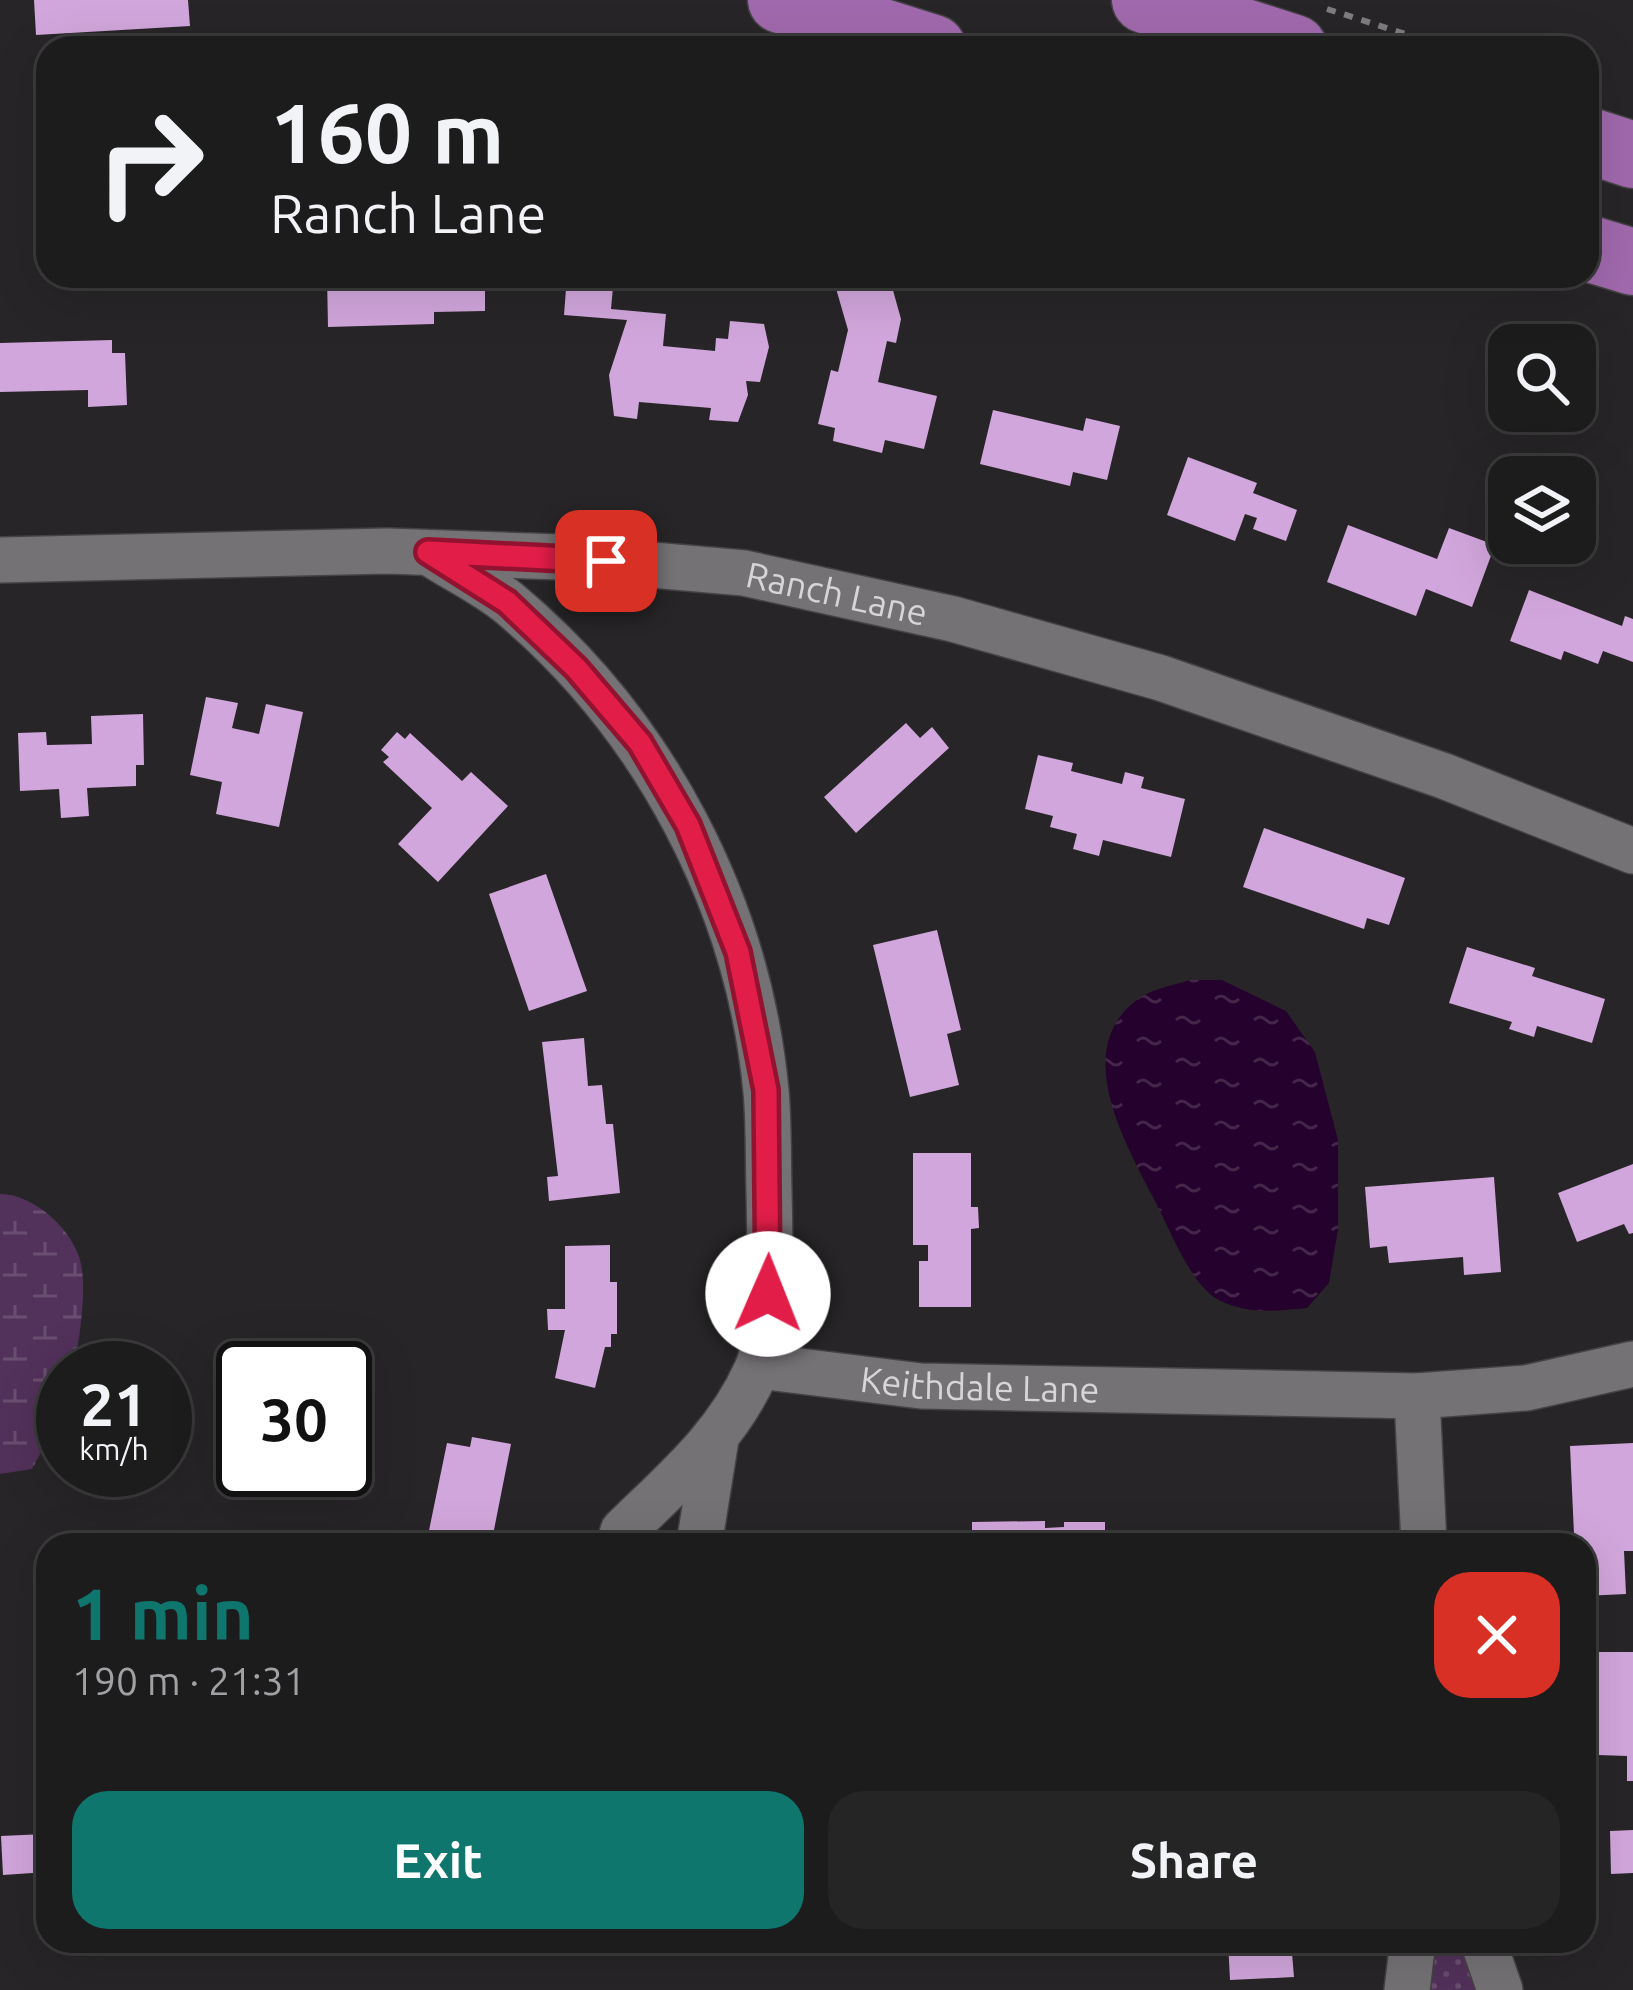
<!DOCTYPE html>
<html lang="en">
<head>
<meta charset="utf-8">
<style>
	:root { --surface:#1d1c1d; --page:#252526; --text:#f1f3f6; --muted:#a0a1a4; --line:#3b3a3b; --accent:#0f766e }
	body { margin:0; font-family:Ubuntu,sans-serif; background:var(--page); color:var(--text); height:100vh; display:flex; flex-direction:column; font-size:45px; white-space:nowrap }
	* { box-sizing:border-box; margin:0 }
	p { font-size:39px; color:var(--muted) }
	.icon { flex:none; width:66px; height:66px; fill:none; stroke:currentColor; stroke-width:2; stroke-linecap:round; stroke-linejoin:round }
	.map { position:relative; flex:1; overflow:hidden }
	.panel { position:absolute; left:36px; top:1533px; width:1560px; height:420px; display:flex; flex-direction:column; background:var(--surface); border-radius:36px; box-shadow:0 12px 48px #0002,0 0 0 3px var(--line) }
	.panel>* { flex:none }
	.top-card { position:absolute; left:36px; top:36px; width:1563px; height:252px; border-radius:36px; box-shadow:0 12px 48px #0002,0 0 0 3px var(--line); background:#1d1c1d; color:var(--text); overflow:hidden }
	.fabs { position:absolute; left:1488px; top:324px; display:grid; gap:24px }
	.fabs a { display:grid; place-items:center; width:108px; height:108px; border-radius:24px; background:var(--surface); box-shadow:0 12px 48px #0002,0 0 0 3px var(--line); font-size:60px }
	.speed { position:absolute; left:36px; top:1341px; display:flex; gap:24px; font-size:60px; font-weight:700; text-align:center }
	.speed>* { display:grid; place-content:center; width:156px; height:156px; border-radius:50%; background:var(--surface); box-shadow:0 12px 48px #0002,0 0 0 3px var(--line); line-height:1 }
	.speed small { font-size:30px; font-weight:400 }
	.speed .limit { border:6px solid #111; border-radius:18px; background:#fff; color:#111 }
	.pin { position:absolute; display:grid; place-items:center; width:102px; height:102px; color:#fff; margin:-51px; border-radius:24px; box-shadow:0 6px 18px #0006 }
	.me { position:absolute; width:132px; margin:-66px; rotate:1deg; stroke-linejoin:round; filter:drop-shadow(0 0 9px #0008) }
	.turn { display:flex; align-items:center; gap:42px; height:252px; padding:0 36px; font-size:54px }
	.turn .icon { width:156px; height:156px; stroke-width:2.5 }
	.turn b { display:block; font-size:84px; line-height:102px }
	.round { display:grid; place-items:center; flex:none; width:126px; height:126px; border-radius:36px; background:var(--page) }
	.overview { display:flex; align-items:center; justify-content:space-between; height:204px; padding:0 36px }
	h1 { font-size:72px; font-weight:600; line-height:90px; color:var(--accent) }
	.cta { display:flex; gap:24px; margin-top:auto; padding:24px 36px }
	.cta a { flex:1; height:138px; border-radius:36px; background:var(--accent); color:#fff; font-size:48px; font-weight:600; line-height:138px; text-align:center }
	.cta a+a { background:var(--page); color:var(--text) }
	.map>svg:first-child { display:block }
	.grass { fill:url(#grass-dots) }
	.wetland { fill:url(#wetland-marsh) }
	.water { fill:url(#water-ripples) }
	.building { fill:#d1a6dc }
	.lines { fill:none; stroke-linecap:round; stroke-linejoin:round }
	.minor-casing { stroke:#434244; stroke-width:48 }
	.highway-casing { stroke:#434244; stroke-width:69 }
	.path { stroke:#7d7c7e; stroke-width:6; stroke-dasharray:9 9; stroke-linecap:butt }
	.minor { stroke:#757275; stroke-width:45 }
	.highway { stroke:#a069ad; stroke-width:66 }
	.route-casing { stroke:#92132f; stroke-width:30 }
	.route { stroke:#e11d48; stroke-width:21 }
	.labels { text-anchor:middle; stroke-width:12; stroke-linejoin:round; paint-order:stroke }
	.street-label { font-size:36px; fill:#d6d5d7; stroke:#0f0e0f }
</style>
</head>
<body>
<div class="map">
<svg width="1633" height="1990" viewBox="0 0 1633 1990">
	<defs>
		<pattern id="grass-dots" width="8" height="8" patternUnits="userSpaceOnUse" patternTransform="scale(3)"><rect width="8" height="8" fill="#52315a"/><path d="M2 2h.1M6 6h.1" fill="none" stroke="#6a4e71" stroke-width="1.8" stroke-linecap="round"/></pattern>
		<pattern id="wetland-marsh" width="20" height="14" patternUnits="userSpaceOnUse" patternTransform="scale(3)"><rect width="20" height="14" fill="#52315a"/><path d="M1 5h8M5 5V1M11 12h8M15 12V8" fill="none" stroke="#6a4e71"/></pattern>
		<pattern id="water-ripples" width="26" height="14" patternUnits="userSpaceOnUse" patternTransform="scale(3)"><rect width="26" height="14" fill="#25022d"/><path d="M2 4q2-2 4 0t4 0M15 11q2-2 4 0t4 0" fill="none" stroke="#44264b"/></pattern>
	</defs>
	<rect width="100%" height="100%" fill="#272527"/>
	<polygon class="grass" points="1429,1941 1466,1941 1483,1990 1422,1990"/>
	<path class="wetland" d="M 0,1194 C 34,1194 74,1230 81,1264 C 87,1292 79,1340 74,1368 L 63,1368 L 63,1412 L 32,1469 L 0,1474 Z"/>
	<path class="water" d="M 1190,980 L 1222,980 L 1286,1011 L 1315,1052 L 1338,1140 L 1338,1230 L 1329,1283 L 1307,1308 C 1274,1311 1247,1315 1217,1299 C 1192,1285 1171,1233 1158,1207 C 1130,1151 1067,1051 1138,999 C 1151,989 1174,985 1190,980 Z"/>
	<g class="building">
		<polygon points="34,0 188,0 190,26 36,35"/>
		<polygon points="327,276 485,276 485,311 434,312 434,324 328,327"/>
		<polygon points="567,276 614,276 611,309 666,314 663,346 715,351 716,338 728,339 730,321 764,324 769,347 760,382 746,381 748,395 738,422 709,420 711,408 639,402 637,419 614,416 609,375 627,320 564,315"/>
		<polygon points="864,276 889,276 901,319 896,343 887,341 878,382 937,396 924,449 885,440 882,453 833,441 835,428 818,424 831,370 838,372 848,330 835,285"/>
		<polygon points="112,340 112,353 125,353 127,405 88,407 88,390 0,392 0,343"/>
		<polygon points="993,410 1083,431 1086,418 1120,426 1107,480 1073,472 1070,486 980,464"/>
		<polygon points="1188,457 1257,483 1253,493 1297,510 1286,541 1253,529 1257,518 1245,514 1235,541 1167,515"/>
		<polygon points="1348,525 1437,559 1449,528 1495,545 1472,607 1426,589 1416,616 1327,582"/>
		<polygon points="1529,590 1622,626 1625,616 1633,619 1633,662 1603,651 1598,664 1564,651 1561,660 1510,641"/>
		<polygon points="206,697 238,703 232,728 259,734 266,704 303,712 279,827 216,814 222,782 190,775"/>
		<polygon points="143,714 144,765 136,765 136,786 87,788 89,816 61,818 59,789 20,791 18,733 46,732 47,745 92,744 91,716"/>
		<polygon points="906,723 920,738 932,727 949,748 856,833 824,797"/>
		<polygon points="397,732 405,739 410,733 462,781 471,772 508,806 438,882 398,844 432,808 383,762 389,757 381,750"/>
		<polygon points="1038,755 1073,763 1071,771 1122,784 1125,772 1144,777 1141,788 1185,799 1171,857 1103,840 1099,856 1073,849 1077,834 1050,827 1053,816 1025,809"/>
		<polygon points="1264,828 1405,878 1389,925 1367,918 1364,929 1243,887"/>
		<polygon points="546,874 587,991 529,1011 489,894"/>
		<polygon points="937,930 961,1030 947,1034 959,1085 910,1097 873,945"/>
		<polygon points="1467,947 1535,968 1532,976 1605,999 1592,1043 1537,1026 1534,1037 1509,1029 1512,1022 1449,1003"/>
		<polygon points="584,1038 588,1086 602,1085 606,1124 613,1124 620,1193 549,1201 547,1177 558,1176 542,1042"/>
		<polygon points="913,1153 971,1153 971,1207 978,1207 979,1228 971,1229 971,1307 919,1307 919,1261 928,1261 928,1245 913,1245"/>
		<polygon points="1633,1164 1633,1233 1629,1234 1624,1224 1577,1242 1558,1193"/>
		<polygon points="1494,1177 1501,1272 1464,1275 1463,1257 1389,1263 1387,1246 1370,1248 1365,1187"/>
		<polygon points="610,1245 610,1282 617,1282 617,1334 611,1334 611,1347 605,1347 595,1388 555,1378 565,1330 548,1330 547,1309 565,1309 565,1246"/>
		<polygon points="472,1437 511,1444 491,1545 426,1545 447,1443 470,1447"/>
		<polygon points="1633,1443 1633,1551 1624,1551 1626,1594 1584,1596 1584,1545 1567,1545 1566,1534 1574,1534 1570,1446"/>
		<polygon points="1045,1521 1045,1528 1064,1527 1064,1522 1105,1522 1105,1545 972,1545 972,1522"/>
		<polygon points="1598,1652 1633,1652 1633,1781 1627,1781 1627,1756 1598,1755"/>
		<polygon points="1633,1830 1633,1873 1611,1874 1610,1831"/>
		<polygon points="45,1834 47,1872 3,1875 1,1836"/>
		<polygon points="1228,1941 1291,1941 1294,1977 1230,1980"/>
	</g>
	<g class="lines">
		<g class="minor-casing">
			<g id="minor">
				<path d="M 433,555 C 458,571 487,585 510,604 C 654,725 748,903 766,1091 C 769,1124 768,1158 769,1191 C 770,1234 773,1334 756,1371 C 727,1437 673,1482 623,1531 L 619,1545"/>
				<path id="s1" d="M 0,560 L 387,551 L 560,557 L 744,573 L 953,619 L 1161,678 L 1444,776 L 1633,851"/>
				<path id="s2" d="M 759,1366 L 921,1386 L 1417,1396 L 1526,1388 L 1633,1364"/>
				<polyline points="1417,1396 1424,1545"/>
				<polyline points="699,1545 716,1439"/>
				<polyline points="1483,1941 1500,1990"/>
				<polyline points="1407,1990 1413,1941"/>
			</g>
		</g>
		<g class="highway-casing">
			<g id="highway">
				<polyline points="781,0 933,48"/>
				<polyline points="1145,0 1294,48"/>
				<polyline points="1587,140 1633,155"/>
				<polyline points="1587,248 1633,262"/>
			</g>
		</g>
		<polyline class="path" points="1327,9 1449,48"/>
		<use href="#minor" class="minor"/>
		<use href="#highway" class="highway"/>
	</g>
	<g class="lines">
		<g class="route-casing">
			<polyline id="route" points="606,561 428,552 507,602 576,668 640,743 688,825 738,952 766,1090 768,1294"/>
		</g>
		<use href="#route" class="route"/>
	</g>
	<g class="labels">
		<g class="street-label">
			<text dy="13" stroke="none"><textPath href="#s1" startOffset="840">Ranch Lane</textPath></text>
			<text dy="13" stroke="none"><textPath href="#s2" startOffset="222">Keithdale Lane</textPath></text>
		</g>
	</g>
</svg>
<div class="fabs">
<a><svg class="icon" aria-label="search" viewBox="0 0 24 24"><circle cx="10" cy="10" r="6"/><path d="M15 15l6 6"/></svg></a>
<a><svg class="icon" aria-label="layers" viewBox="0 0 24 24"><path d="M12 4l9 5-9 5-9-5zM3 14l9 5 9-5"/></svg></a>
</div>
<div class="speed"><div>21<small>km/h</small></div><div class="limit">30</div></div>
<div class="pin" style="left:606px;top:561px;background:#d93025"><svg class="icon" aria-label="arrive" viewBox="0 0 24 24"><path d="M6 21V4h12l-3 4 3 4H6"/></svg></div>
<svg class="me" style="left:768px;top:1294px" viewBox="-20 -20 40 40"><circle r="19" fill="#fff"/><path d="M0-13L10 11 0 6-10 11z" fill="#e11d48"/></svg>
<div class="top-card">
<div class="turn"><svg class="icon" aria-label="right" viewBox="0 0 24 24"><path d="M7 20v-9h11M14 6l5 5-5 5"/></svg><div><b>160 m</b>Ranch Lane</div></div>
</div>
<section class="panel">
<div class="overview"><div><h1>1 min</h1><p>190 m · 21:31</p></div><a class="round" style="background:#d93025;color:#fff"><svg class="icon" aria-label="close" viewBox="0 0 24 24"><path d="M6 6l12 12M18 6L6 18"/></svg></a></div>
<div class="cta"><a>Exit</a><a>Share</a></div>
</section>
</div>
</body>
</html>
